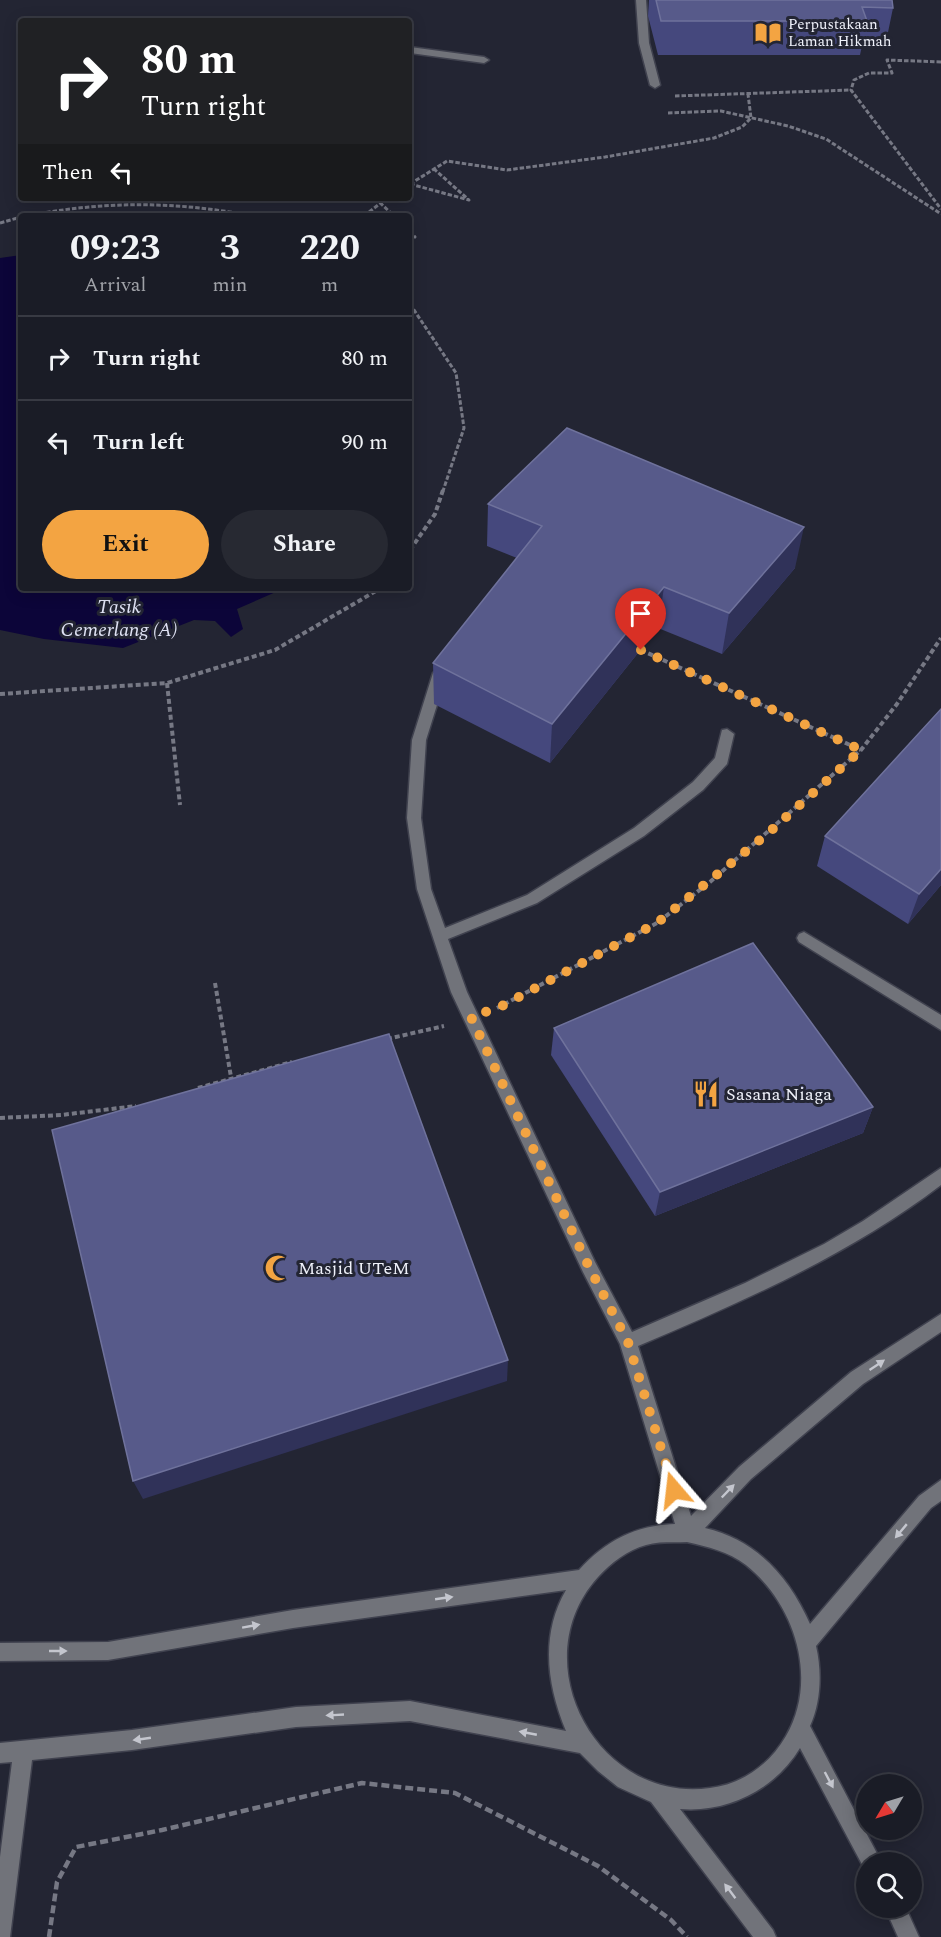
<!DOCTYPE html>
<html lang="en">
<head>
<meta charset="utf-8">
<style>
	:root { --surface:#1a1c26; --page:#272932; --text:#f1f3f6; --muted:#9fa1a7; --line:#383a43; --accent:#f3a442 }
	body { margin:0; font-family:Spectral,serif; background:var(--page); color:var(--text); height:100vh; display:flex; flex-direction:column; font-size:22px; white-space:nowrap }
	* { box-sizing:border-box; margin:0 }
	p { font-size:20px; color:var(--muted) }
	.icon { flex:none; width:33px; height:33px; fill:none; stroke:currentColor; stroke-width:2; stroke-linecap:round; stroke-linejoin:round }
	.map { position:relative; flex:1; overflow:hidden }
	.sheet { position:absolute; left:18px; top:213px; width:394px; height:378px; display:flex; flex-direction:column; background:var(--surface); border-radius:6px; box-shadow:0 3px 15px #0003,0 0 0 2px var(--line) }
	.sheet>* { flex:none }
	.guide { position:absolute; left:18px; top:18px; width:394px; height:183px; border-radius:6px; box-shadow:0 3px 15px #0003,0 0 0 2px var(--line); background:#202124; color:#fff; overflow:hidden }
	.needle { width:39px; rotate:232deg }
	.tools { position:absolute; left:856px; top:1774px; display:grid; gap:12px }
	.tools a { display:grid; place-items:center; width:66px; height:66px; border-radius:50%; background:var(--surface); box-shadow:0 3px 15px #0003,0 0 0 2px var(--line); font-size:30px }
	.pin { position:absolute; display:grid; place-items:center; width:51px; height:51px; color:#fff; margin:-62px -26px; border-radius:50% 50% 50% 0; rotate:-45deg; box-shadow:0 0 6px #0007 }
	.pin .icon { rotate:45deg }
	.me { position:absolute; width:66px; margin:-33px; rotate:343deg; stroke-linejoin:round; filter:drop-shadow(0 0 4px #0008) }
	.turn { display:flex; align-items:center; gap:21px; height:126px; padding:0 24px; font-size:27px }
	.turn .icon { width:78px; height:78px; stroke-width:2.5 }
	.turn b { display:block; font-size:42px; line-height:51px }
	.then { display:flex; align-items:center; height:57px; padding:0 24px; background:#0003; gap:12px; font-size:22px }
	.eta { display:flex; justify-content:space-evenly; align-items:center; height:102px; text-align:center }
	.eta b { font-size:36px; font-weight:700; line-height:42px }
	.action { display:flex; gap:12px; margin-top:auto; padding:12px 24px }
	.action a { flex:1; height:69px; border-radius:36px; background:var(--accent); color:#111; font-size:24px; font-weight:700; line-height:69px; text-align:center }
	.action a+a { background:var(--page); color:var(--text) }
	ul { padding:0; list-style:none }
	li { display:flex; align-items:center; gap:18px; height:84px; padding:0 24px; border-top:2px solid var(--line) }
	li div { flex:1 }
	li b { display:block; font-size:22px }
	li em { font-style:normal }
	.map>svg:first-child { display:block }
	.water { fill:#0c0539 }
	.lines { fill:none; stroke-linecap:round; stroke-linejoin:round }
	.minor-casing { stroke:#40424f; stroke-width:3 }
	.path-far2 { stroke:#767884; stroke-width:3; stroke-dasharray:4.5 2; stroke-linecap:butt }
	.path-far1 { stroke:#767884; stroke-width:4; stroke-dasharray:5 3; stroke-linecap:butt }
	.path { stroke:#767884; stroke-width:4.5; stroke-dasharray:8 4; stroke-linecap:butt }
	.minor { fill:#71737a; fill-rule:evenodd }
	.wall { fill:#45487d }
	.shaded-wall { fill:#303259 }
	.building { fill:#575a8a; stroke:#6f729c; stroke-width:1.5 }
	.oneway { fill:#c4c6ce }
	.route { stroke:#f3a442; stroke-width:10; stroke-dasharray:0 18 }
	.labels { text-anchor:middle; stroke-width:6; stroke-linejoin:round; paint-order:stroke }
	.far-poi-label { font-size:15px; fill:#f0f2fb; stroke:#232533; text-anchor:start }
	.poi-label { font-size:18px; fill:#f0f2fb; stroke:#232533; text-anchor:start }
	.water-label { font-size:20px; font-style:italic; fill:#e0e3f5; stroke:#232533 }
</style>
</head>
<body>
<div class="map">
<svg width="941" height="1937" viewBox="0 0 941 1937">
	<rect width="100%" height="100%" fill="#232533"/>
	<polygon class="water" points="21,255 21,588 285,588 237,609 243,629 231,637 215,621 194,620 123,648 44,639 0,630 0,258"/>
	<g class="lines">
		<g class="minor-casing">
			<g id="minor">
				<polygon points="636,0 646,0 649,43 660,85 655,88 650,85 639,43"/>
				<polygon points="410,47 484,57 489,60 484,63 410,53"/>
				<path d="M 440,668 L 447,673 L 426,740 L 421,818 L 431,889 L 445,928 L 527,895 L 634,828 L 693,782 L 715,758 L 722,730 L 727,729 L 734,734 L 727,764 L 703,790 L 644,836 L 537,903 L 448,939 L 467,992 L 595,1262 L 632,1332 L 745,1283 L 824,1244 L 863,1221 L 941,1168 L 941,1185 C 849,1255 744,1301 638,1346 L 691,1516 L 739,1467 L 851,1372 L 941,1314 L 941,1332 L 863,1384 L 751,1479 L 705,1528 C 757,1540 789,1577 810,1624 L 919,1496 L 941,1480 L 941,1501 L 931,1508 L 816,1646 C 822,1672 821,1702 810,1726 L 882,1863 L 867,1863 L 867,1871 L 865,1870 L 800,1748 C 775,1789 729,1813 680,1809 L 773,1930 L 776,1937 L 753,1937 L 651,1802 L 618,1787 L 598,1771 L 580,1753 L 410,1721 L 296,1727 L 132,1750 L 32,1760 L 10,1937 L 0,1937 L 0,1857 L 12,1762 L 0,1763 L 0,1743 L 132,1730 L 296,1707 L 410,1701 L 566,1731 C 547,1685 540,1635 566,1590 L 293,1628 L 108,1660 L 0,1661 L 0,1643 L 108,1642 L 293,1610 L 579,1570 C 605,1541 636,1525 675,1524 L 620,1344 L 583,1272 L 451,992 L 417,889 L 407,818 L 412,740 L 433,673 ZM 687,1542 C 708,1547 728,1551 746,1565 C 795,1604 819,1679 786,1736 C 770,1764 743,1784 710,1788 C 598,1804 521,1662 598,1577 C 611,1563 627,1550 646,1545 C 659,1541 674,1543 687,1542 Z"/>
				<polygon points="804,932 941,1015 941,1030 799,942 797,938 799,934"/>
				<polygon points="885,1908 906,1908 919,1937 898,1937"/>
			</g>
		</g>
		<g class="path-far2">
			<polyline points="941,62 887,60 892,73 869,73 854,80 851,90 941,209"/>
			<polyline points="675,96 851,90"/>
			<polyline points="668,113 721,111 788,126 826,139 941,214"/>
			<polyline points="410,184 447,161 507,170 605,157 714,138 742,127 751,118 748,94"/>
			<polyline points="410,184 469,200 434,169"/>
			<polyline points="375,198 394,216"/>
			<path d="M 27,216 C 102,201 177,201 252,216"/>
			<polyline points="364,216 387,198"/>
			<polyline points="0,223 21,217"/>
			<polyline points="410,231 415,237 410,236"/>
			<polyline points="410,304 456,373 464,428 443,491"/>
		</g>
		<g class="path-far1">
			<polyline points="410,550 435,514 443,490"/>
			<polyline points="641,650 861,750"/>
			<polyline points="167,683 180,805"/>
			<polyline points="0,694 167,683 275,650 381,588"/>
			<polyline points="215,983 231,1077"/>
			<polyline points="497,1008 657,923 710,882 861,750 897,704 941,638"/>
			<polyline points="387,1039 444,1026"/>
			<polyline points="198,1088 292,1062"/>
			<polyline points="0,1118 61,1115 136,1106"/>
		</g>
		<polyline class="path" points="49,1937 57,1882 76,1847 162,1830 362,1783 455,1793 598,1866 671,1920 687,1937"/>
		<use href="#minor" class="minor"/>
	</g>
	<g class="wall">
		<polygon points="649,0 892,0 893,8 886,42 863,41 860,55 658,55 648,16"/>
		<polygon points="488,504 795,568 722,654 658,628 550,763 434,704 433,663 517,558 487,546"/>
		<polygon points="825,836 941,885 908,924 817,866"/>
		<polygon points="554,1028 873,1107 863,1133 655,1216 551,1055"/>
	</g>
	<g class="shaded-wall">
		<polygon points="804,527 795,568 722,654 729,613"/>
		<polygon points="664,587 658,628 550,763 552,724"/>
		<polygon points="941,869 941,885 908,924 919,894"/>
		<polygon points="873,1107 863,1133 655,1216 660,1192"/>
		<polygon points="508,1360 507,1381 143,1499 133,1481"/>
	</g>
	<g class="building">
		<polygon points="656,0 892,0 893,8 862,7 867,21 661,21"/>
		<polygon points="567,428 804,527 729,613 664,587 552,724 433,663 542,526 488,504"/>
		<polygon points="941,709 941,869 919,894 825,836"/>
		<polygon points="753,943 873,1107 660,1192 554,1028"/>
		<polygon points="389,1034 508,1360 133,1481 52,1130"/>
	</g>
	<defs><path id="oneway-solid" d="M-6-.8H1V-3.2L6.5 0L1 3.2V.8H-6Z" transform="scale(1.5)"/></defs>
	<g class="oneway">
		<use href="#oneway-solid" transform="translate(877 1365) rotate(-34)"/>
		<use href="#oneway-solid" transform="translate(728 1491) rotate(-46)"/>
		<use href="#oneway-solid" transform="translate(901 1531) rotate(130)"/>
		<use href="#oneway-solid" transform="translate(444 1598) rotate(-8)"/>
		<use href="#oneway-solid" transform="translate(251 1626) rotate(-10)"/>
		<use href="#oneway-solid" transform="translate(58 1651)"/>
		<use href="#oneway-solid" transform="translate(335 1715) rotate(177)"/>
		<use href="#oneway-solid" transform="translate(528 1733) rotate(-169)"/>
		<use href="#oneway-solid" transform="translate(142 1739) rotate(172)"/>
		<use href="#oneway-solid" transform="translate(829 1780) rotate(62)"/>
		<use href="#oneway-solid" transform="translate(730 1891) rotate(-127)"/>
	</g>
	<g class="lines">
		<polyline class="route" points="641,650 861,750 766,835 657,923 500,1007 471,1017 589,1267 628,1342 674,1490"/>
	</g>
	<defs>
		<g id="library-bare" transform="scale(2.07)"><path d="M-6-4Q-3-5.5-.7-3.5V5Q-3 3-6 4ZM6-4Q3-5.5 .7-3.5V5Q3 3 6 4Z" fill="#f3a442" stroke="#232533" stroke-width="2.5" paint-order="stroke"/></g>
		<g id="restaurant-bare" transform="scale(2.07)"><path d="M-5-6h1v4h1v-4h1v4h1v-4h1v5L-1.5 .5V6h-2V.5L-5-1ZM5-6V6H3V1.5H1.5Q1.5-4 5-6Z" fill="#f3a442" stroke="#232533" stroke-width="2.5" paint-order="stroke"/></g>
		<g id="mosque-bare" transform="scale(2.07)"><path d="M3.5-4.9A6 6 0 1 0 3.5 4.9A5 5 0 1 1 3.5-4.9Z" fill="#f3a442" stroke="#232533" stroke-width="2.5" paint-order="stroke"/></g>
	</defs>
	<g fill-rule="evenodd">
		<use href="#library-bare" x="768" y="33"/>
		<use href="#restaurant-bare" x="706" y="1094"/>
		<use href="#mosque-bare" x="278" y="1268"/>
	</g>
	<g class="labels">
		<g class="far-poi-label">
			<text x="788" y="29">Perpustakaan<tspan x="788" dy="17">Laman Hikmah</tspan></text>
		</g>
		<g class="poi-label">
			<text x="726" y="1100">Sasana Niaga</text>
			<text x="298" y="1274">Masjid UTeM</text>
		</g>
		<g class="water-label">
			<text x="119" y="613">Tasik<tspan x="119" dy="23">Cemerlang (A)</tspan></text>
		</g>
	</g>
</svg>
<div class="tools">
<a><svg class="needle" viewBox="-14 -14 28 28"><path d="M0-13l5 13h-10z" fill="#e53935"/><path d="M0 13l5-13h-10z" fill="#9fa1a7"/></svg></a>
<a><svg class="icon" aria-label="search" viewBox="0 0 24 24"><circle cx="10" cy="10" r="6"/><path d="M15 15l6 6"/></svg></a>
</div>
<div class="pin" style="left:641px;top:650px;background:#d93025"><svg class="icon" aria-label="arrive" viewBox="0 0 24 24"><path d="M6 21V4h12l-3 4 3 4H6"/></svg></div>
<svg class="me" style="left:674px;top:1490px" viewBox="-20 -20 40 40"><path d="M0-17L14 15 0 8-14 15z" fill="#f3a442" stroke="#fff" stroke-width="4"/></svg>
<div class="guide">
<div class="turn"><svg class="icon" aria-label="right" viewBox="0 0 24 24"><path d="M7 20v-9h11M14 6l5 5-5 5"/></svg><div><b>80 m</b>Turn right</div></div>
<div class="then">Then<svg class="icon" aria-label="left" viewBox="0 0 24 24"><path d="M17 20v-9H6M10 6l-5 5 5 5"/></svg></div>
</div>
<section class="sheet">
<div class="eta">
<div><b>09:23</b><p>Arrival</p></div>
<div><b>3</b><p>min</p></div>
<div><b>220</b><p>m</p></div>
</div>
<ul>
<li><svg class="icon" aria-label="right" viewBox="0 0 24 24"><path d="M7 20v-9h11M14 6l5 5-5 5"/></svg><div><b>Turn right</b></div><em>80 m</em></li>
<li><svg class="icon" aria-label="left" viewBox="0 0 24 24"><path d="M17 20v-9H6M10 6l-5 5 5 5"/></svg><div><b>Turn left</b></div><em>90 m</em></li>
</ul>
<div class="action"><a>Exit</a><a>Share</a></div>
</section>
</div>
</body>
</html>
